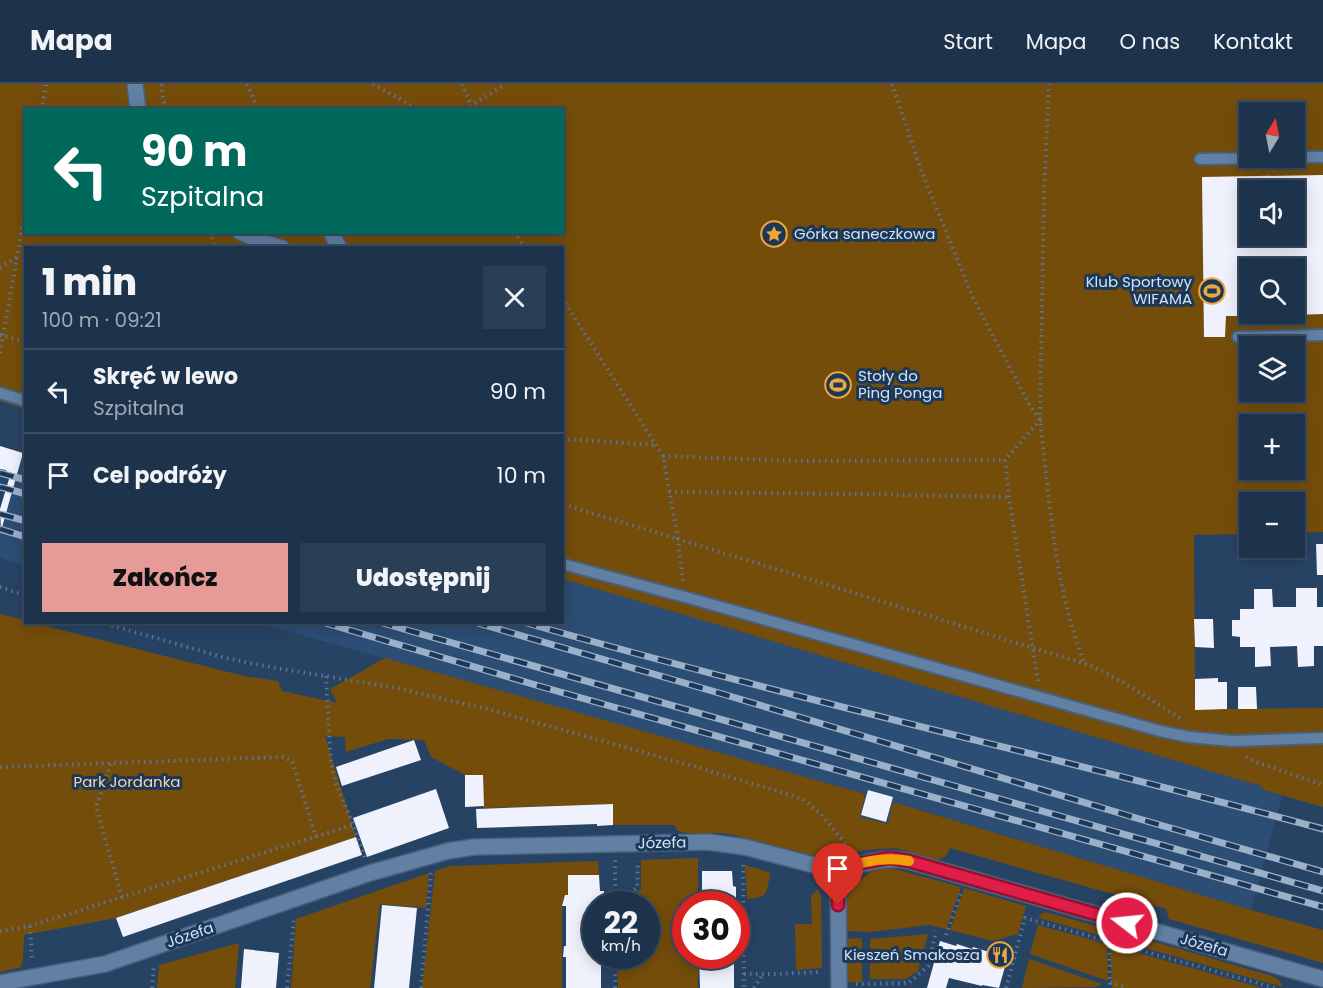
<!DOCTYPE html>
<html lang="pl">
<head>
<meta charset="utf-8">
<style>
	:root { --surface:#1d324b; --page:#2a3e55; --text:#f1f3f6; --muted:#a0aab5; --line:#3b4d63; --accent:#e69b98 }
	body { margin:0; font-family:Poppins,sans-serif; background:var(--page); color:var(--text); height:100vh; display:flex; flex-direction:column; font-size:22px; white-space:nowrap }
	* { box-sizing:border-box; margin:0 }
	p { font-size:20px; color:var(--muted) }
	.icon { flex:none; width:33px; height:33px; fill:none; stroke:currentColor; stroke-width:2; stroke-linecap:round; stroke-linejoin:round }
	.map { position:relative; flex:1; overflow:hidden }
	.panel { position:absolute; left:24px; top:162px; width:540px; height:378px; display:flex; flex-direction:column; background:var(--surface); border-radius:0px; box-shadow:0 3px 15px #0003,0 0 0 2px var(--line) }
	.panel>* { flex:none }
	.guide { position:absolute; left:24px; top:24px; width:540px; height:126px; border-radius:0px; box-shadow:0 3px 15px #0003,0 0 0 2px var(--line); background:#00695c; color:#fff; overflow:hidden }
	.needle { width:39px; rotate:10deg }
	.fabs { position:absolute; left:1239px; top:18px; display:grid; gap:12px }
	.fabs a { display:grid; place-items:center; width:66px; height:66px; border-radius:0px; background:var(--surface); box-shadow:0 3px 15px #0003,0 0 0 2px var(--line); font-size:30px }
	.speed { position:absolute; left:582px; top:807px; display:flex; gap:12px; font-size:30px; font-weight:700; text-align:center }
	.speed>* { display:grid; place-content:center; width:78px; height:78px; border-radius:50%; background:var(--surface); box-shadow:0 3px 15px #0003,0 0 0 2px var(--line); line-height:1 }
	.speed small { font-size:15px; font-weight:400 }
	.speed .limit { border:9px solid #d22; background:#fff; color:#111 }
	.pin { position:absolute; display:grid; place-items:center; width:51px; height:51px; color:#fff; margin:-62px -26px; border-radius:50% 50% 50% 0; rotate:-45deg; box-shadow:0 0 6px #0007 }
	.pin .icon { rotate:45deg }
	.me { position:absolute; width:66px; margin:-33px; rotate:286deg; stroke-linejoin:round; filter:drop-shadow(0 0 4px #0008) }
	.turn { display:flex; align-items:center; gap:21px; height:126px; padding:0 18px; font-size:27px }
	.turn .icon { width:78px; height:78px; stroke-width:2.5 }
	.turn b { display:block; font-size:42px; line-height:51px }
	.round { display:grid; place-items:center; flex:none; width:63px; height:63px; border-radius:0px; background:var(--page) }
	.head { display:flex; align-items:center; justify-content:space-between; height:102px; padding:0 18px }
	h1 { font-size:36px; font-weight:800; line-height:45px }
	.button { display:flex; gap:12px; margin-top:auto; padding:12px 18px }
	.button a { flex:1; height:69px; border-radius:0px; background:var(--accent); color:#111; font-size:24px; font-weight:800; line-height:69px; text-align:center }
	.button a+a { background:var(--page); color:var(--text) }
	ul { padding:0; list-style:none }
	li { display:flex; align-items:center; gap:18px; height:84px; padding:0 18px; border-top:2px solid var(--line) }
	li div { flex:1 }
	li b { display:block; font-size:22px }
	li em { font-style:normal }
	header { display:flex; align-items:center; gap:36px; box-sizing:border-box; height:84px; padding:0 30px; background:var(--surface); border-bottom:2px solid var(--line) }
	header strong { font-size:28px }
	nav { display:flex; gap:33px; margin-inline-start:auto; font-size:21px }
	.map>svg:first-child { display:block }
	.built { fill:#2c4d74 }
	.green { fill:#744d0b; fill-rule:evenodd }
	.building { fill:#eff2fc; fill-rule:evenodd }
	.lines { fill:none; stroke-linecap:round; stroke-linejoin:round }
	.service-casing { stroke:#48607c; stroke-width:14 }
	.pedestrian-casing { stroke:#48607c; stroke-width:18 }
	.minor-casing { stroke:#48607c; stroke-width:18 }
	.path { stroke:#5d7593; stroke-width:4; stroke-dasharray:1.5 4.5; stroke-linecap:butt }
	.service { stroke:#6180a4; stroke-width:10 }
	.pedestrian { stroke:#6180a4; stroke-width:15 }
	.minor { stroke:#6180a4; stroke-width:15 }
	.rail-casing { stroke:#9cb0c8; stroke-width:7 }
	.rail { stroke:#1c3858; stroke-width:4.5; stroke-dasharray:14; stroke-linecap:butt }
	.route-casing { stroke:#92132f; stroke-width:15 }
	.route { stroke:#e11d48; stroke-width:10 }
	.slow { stroke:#f59e0b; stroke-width:10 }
	.labels { text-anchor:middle; stroke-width:6; stroke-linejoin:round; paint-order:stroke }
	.poi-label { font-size:15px; fill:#d1e1f6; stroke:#1c3858; text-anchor:start }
	.park-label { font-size:15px; fill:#f8d5a8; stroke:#1c3858 }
	.street-label { font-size:15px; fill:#d1e1f6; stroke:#1c3858 }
</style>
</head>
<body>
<header>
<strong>Mapa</strong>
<nav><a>Start</a><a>Mapa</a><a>O nas</a><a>Kontakt</a></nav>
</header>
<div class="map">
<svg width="1323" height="904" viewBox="0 0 1323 904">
	<rect width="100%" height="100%" fill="#274364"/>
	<g class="built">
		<polygon points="25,360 25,482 0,474 0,449"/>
		<polygon points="563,495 1262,702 1264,706 1282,712 1251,826 894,718 888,740 860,733 865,710 259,539 562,538"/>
	</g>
	<g class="green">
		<path d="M 0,0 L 1323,0 L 1323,448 L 1295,449 L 1294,418 L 1250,418 L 1249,450 L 1194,451 L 1195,625 L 1323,624 L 1323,723 L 1264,706 L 1261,702 L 563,495 L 562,164 L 26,164 L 25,325 L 0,317 ZM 26,26 L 562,26 L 562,148 L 26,148 ZM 1250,28 L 1294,28 L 1294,74 L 1250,74 ZM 1250,106 L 1294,106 L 1294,152 L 1250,152 ZM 1250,184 L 1294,184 L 1294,230 L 1250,230 ZM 1250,262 L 1294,262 L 1294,308 L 1250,308 ZM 1250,340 L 1294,340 L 1294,386 L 1250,386 Z"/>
		<path d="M 0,530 L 25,536 L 26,538 L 34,539 L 244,592 L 278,597 L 282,607 L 337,619 L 330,605 L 385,574 L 865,710 L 860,733 L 888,740 L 893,718 L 1251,826 L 1323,846 L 1323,879 L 1169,835 L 1166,825 L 950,764 L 946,772 L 938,776 L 896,764 L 864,766 L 831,774 L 819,773 L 729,750 C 714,747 689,753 677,746 L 675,741 L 613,741 L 613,720 L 483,724 L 482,691 L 465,691 L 431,673 L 424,656 L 388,655 L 346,668 L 345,653 L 325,652 L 356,753 L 116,834 L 24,851 L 23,875 L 21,883 L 0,888 Z"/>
		<polygon points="698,774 698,820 686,820 686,872 698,872 698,904 618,904 617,872 646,872 646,820 619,820 641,805 641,776"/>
		<polygon points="598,777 599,791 568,791 568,811 565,812 562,821 562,904 422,904 435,787 450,782"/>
		<path d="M 745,781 L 771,789 C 765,809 770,814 747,815 Z"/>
		<path d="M 891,784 L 961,803 L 946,845 L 929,841 L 870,848 L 846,847 C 846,838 844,827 846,818 C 849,807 862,793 871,788 C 877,785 884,784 891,784 Z"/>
		<polygon points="429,789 426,824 380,820 370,904 291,904 296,835"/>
		<polygon points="964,804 1026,822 1018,850 993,857 950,846"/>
		<polygon points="818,805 821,813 822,884 796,886 795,840 812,840 811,812"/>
		<polygon points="1045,828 1152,857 1272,892 1279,896 1283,903 1039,834 1040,831"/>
		<polygon points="1038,841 1107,860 1108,897 1030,870"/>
		<polygon points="928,850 918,887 906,895 870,895 870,855"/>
		<polygon points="862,854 862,898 846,898 846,855"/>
		<polygon points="239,859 235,904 157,904 159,881"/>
		<polygon points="1110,861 1262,904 1112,904"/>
		<polygon points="1029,875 1102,900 1096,903 1022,904"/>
	</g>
	<g class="building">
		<path d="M 1323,91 L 1323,230 L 1294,231 L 1294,184 L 1250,184 L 1250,230 L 1254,230 L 1254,232 L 1226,232 L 1225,253 L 1204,253 L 1202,93 ZM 1250,106 L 1294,106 L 1294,152 L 1250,152 Z"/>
		<polygon points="0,362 23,369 1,447 0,425 9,395 6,386 0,385"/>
		<polygon points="1316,460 1323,460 1323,491 1317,491"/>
		<polygon points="1296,504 1317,504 1317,523 1323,523 1323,562 1314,562 1314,582 1298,583 1297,562 1270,563 1271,582 1255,583 1255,563 1240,563 1240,553 1232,552 1232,536 1240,536 1240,525 1254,525 1254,505 1272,505 1273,523 1296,523"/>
		<polygon points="1194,535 1213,535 1214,564 1195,563"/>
		<polygon points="1218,594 1218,598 1227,598 1227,625 1195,626 1195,595"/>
		<polygon points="1238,603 1256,603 1257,625 1238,625"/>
		<polygon points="414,656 421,676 342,702 336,683"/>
		<polygon points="465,691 483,691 484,722 465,723"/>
		<polygon points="436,705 449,744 367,773 353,734"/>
		<polygon points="868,706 893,713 886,738 861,731"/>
		<polygon points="613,720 613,741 597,742 597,740 477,744 476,725"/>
		<polygon points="356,753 362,771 123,853 116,834"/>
		<polygon points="702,787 732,787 733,802 736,803 736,820 699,820 699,819 695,818 696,808 702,808"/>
		<polygon points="568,791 599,791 600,807 604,807 604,820 596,820 596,872 604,872 604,878 601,878 601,904 566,904 566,873 563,873 564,862 566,862 566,822 562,822 565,811 568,811"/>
		<polygon points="382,821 417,824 409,904 374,904"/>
		<polygon points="940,857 956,862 957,860 972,865 973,863 989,868 989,867 1008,872 999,904 982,901 982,902 949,894 946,904 927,904"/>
		<polygon points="244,865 279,869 276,904 241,904"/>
		<polygon points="699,872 737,872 737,875 734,875 734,904 700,904"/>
	</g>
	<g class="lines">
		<g class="service-casing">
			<g id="service">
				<polyline points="1294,73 1323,73"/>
				<polyline points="1200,75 1278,74"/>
				<polyline points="1238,253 1323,251"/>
				<polyline points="0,309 26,317"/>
				<polyline points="562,480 685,513 1160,647 1189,653 1233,657 1323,654"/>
			</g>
		</g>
		<g class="pedestrian-casing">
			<g id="pedestrian">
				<polyline points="135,0 138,26"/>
				<polyline points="240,148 262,158 282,164"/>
				<polyline points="331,148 339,164"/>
			</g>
		</g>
		<g class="minor-casing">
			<g id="minor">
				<polyline points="838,784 839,904"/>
				<path d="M 0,899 L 105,880 L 370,789 L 448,767 L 474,763 L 708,758 L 745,763 L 825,784 C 854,787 876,770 909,777 L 1323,895"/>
			</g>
		</g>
		<g class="path">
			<polyline points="162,0 162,9 166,26"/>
			<polyline points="247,0 258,26"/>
			<polyline points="373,0 409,20 415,26"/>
			<polyline points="462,0 471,21"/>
			<path d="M 892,0 L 921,86 L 973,214 L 1029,320 L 1040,336 C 1050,418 1054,503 1085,580"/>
			<polyline points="42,26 46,0"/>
			<polyline points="465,26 505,0"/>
			<polyline points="210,148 215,164"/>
			<polyline points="514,148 526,164"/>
			<polyline points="0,184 17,173"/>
			<polyline points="562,214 663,372 678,455 562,420"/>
			<polyline points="0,251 26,258"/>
			<polyline points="0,269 26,123"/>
			<polyline points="562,355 656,361"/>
			<polyline points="663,372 799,377 1005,376"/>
			<polyline points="669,408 855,410 1009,413"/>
			<path d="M 683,497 L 678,455 L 1086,580 C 1119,593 1149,615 1180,634"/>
			<polyline points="0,503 26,512"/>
			<polyline points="100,538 226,574 270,583 397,604 491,626 703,685 803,715 821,730 850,765"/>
			<polyline points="326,592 331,680 337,703 351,735 365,774"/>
			<polyline points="1038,597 1009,413 1005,376 1040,336 1044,109 1049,0"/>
			<polyline points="1246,673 1253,677 1323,701"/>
			<polyline points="111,680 96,723 122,813"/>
			<polyline points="0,683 284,673 292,677 316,753"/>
			<polyline points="743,781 744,904"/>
			<polyline points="615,820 637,804 638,777"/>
			<polyline points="615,820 615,776"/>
			<polyline points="30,842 32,877"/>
			<polyline points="0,847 30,842 353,741"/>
			<polyline points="946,851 961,809"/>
			<polyline points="1109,857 1110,904"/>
			<polyline points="744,890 773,890 821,888"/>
			<polyline points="1110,899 1127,904"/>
			<polyline points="856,900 909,899 928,882 936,847"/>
			<polyline points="152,904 154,881"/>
			<polyline points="287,904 294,833"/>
			<polyline points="421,904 431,789"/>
			<polyline points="615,904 615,872"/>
			<polyline points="754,904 763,890"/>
			<polyline points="1006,904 1025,834 1275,904"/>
		</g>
		<use href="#service" class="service"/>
		<use href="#pedestrian" class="pedestrian"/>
		<use href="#minor" class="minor"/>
		<g class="rail-casing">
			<g id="rail">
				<polyline points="0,389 26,396"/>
				<polyline points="0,403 26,410"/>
				<polyline points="0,430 26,437"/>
				<polyline points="0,445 26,453"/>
				<polyline points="322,538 546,604 1323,823"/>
				<polyline points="379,538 1323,807"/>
				<polyline points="474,538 726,611 1136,734 1323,788"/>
				<path d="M 523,538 C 788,614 1057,673 1323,745"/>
			</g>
		</g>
		<use href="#rail" class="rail"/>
	</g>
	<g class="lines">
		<g class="route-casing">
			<polyline id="route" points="838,821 838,784 883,775 891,774 909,777 1127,839"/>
		</g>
		<use href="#route" class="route"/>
		<path class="slow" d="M 843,783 C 865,778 886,772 909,777"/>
	</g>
	<defs>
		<g id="sight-ring" transform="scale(1.35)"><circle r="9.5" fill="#1c3858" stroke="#eea73d" stroke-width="1.5"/><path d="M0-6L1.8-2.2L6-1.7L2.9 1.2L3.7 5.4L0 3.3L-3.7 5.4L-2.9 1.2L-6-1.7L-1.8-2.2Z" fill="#eea73d"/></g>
		<g id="stadium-ring" transform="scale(1.35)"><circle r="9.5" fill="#1c3858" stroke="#eea73d" stroke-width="1.5"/><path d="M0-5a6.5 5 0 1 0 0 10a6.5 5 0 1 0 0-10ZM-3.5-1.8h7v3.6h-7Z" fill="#eea73d"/></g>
		<g id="restaurant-ring" transform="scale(1.35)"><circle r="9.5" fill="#1c3858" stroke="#eea73d" stroke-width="1.5"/><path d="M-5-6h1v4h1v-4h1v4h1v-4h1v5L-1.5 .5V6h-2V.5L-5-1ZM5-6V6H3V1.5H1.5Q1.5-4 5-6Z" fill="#eea73d"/></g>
	</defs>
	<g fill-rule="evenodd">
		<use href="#sight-ring" x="774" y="150"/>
		<use href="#stadium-ring" x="1212" y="207"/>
		<use href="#stadium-ring" x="838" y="301"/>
		<use href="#restaurant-ring" x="1000" y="871"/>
	</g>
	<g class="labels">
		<g class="poi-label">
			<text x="794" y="155">Górka saneczkowa</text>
			<text x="1192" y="203" text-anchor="end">Klub Sportowy<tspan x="1192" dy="17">WIFAMA</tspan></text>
			<text x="858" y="297">Stoły do<tspan x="858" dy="17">Ping Ponga</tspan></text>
			<text x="980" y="876" text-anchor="end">Kieszeń Smakosza</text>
		</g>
		<g class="park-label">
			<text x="127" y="703">Park Jordanka</text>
		</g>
		<g class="street-label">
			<text transform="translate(662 759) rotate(-1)" y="5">Józefa</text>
			<text transform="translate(190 851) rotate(-19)" y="5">Józefa</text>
			<text transform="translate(1204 861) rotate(16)" y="5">Józefa</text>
		</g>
	</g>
</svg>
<div class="fabs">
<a><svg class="needle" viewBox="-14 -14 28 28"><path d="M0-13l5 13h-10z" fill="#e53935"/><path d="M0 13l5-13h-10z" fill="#a0aab5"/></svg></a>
<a><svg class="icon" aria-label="sound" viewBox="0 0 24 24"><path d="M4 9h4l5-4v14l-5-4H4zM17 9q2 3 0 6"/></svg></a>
<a><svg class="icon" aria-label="search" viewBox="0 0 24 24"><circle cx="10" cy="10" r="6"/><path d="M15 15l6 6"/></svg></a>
<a><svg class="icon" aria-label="layers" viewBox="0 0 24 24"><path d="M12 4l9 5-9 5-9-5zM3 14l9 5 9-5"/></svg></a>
<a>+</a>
<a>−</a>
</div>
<div class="speed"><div>22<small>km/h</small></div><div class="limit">30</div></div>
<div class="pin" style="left:838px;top:821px;background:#d93025"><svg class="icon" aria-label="arrive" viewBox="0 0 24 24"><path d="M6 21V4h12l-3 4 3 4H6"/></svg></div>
<svg class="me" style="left:1127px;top:839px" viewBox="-20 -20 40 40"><circle r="17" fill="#e11d48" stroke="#fff" stroke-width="3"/><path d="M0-11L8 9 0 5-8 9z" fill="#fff"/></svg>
<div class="guide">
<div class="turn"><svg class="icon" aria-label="left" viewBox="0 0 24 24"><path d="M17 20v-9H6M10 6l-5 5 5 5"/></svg><div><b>90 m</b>Szpitalna</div></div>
</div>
<section class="panel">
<div class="head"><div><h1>1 min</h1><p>100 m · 09:21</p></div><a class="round"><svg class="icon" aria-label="close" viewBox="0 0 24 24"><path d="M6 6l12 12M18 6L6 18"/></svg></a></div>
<ul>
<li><svg class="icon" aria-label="left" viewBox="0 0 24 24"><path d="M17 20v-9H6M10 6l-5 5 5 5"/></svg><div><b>Skręć w lewo</b><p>Szpitalna</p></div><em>90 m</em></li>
<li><svg class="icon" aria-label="arrive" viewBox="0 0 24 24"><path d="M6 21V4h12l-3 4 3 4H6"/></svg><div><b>Cel podróży</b></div><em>10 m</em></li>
</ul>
<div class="button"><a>Zakończ</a><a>Udostępnij</a></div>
</section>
</div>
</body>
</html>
